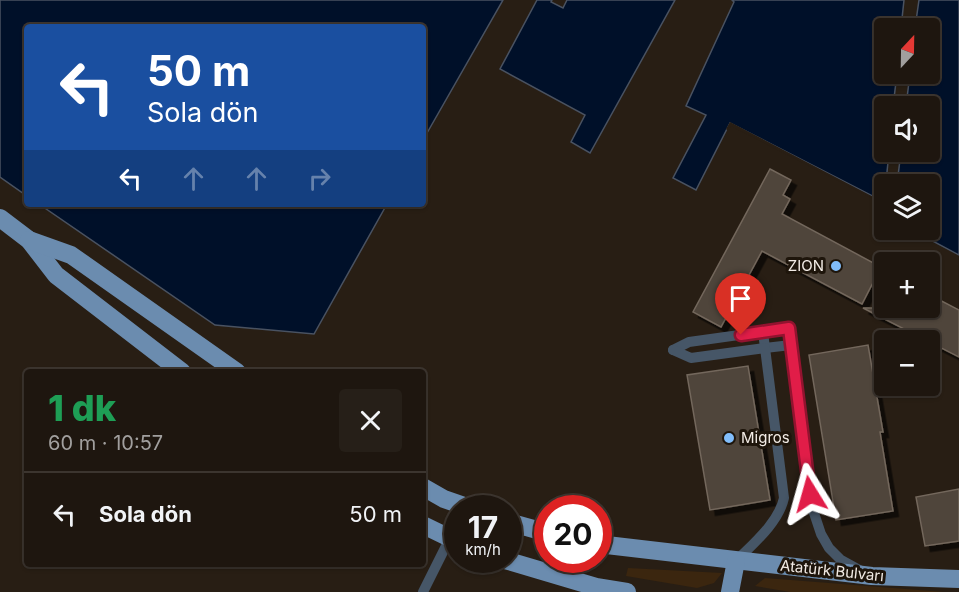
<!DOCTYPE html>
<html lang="tr">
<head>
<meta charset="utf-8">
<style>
	:root { --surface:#1e160f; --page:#261f18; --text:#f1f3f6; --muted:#a19f9e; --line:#3c352f }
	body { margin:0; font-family:Inter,sans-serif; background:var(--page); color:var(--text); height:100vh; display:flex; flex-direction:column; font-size:22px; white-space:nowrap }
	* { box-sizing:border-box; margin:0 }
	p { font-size:20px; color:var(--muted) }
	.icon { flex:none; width:33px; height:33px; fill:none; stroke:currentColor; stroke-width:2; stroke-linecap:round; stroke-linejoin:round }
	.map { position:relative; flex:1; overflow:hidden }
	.panel { position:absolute; left:24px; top:369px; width:402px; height:198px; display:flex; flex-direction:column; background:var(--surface); border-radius:6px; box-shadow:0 2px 4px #0004,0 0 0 2px var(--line) }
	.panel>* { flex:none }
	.banner { position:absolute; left:24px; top:24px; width:402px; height:183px; border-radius:6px; box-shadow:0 2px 4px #0004,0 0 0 2px var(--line); background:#1a4fa0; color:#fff; overflow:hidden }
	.needle { width:39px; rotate:22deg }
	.tools { position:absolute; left:874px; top:18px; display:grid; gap:12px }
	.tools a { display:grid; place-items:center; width:66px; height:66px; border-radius:6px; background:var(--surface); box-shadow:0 2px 4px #0004,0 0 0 2px var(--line); font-size:30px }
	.speed { position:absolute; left:444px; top:495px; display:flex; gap:12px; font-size:30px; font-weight:700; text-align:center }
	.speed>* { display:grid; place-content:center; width:78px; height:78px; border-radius:50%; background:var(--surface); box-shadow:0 2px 4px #0004,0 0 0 2px var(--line); line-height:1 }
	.speed small { font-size:15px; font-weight:400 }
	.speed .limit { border:9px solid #d22; background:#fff; color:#111 }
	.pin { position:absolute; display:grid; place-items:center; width:51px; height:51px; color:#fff; margin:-62px -26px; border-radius:50% 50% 50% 0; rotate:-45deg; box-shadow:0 0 6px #0007 }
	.pin .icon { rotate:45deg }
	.me { position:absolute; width:66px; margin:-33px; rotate:352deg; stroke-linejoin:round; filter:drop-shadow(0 0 4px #0008) }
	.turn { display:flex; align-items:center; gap:21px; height:126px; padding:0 24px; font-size:27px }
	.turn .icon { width:78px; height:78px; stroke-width:2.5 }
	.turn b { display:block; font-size:42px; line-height:51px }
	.lanes { display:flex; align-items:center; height:57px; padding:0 24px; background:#0003; justify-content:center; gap:30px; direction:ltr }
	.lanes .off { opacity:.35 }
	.round { display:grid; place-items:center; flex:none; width:63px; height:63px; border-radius:6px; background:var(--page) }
	.headline { display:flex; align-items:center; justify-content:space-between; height:102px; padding:0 24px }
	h1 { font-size:36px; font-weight:800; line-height:45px; color:#1e9e55 }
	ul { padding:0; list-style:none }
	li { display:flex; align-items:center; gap:18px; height:84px; padding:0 24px; border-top:2px solid var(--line) }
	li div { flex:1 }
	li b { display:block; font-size:22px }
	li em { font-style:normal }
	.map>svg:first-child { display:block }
	.green { fill:#3b260f }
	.water { fill:#001029; stroke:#495261; stroke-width:1.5 }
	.pier { fill:#281e14 }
	.building { fill:#4f443a; stroke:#73675c; stroke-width:1.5; filter:url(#shadow) }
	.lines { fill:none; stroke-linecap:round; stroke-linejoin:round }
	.service { stroke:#465667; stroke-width:10 }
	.primary { stroke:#6b8caf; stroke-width:18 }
	.route-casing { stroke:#92132f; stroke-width:15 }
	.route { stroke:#e11d48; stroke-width:10 }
	.poi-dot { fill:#81bdfa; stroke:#1e150b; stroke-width:2 }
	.labels { text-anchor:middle; stroke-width:6; stroke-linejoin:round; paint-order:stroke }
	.poi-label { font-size:15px; fill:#f2ebe5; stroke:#1e150b; text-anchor:end }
	.street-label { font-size:15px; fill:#f2ebe5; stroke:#1e150b }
</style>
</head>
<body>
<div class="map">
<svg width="959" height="592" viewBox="0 0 959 592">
	<defs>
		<filter id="shadow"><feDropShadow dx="5.5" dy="5.5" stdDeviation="0" flood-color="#0009"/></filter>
	</defs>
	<rect width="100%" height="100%" fill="#281e14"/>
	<g class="green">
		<polygon points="628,568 722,573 714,583 697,588 626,576"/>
		<polygon points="765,578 944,592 790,592 755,586"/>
	</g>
	<g class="water">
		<polygon points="0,0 503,0 423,140 423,27 27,27 27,196 0,177"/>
		<polygon points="537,0 552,0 551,2 563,8 567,0 675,0 590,153 571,142 585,115 500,69"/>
		<polygon points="732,0 904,0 901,28 885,28 885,74 897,74 893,106 885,106 885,152 889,152 884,202 730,123 696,190 673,178 706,115 686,106 734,2"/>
		<polygon points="919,0 959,0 959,255 912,230 930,230 930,184 897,184 901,152 930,152 930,106 906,106 910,74 930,74 930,28 915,28"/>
		<polygon points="39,204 387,204 314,334 215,325"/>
	</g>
	<polygon class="pier" points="730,122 883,202 885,188 885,205 731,126 728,131 726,129"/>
	<g class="building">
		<polygon points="770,169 791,180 783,195 790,199 782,214 881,267 862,304 762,251 721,327 693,312"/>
		<polygon points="930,295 959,310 959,357 863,308 930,308"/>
		<polygon points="868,345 883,432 880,432 893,511 836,520 809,355"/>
		<polygon points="748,366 770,500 710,510 687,375"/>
		<polygon points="959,489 959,541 925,546 916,497"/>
	</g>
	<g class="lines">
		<g class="service">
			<polyline points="763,332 765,348 791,345"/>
			<polyline points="673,350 689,342 789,328 811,504 821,534 829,548 841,560 861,571"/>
			<path d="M 673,350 L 691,358 L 765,348 L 784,498 C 779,522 753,544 736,561"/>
			<polyline points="423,592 450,538"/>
		</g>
		<g class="primary">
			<polyline points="0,218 29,240 56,275 182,372"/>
			<polyline points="29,240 71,255 237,372"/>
			<polyline points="423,487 444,499 470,508"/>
			<polyline points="508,522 548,533"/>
			<polyline points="423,525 458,542"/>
			<polyline points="598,544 872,576 959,579"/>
			<polyline points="505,560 596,587 627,592"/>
			<polyline points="730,592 736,561"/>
		</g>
	</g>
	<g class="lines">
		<g class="route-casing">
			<polyline id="route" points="741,335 789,328 810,494"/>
		</g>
		<use href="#route" class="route"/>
	</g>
	<g class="poi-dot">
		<circle cx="836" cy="266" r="6"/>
		<circle cx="729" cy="438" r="6"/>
	</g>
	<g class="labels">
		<g class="poi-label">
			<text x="824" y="271">ZION</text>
			<text x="741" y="443" text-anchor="start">Migros</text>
		</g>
		<g class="street-label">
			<text transform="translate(832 571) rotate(6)" y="5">Atatürk Bulvarı</text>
		</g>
	</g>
</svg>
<div class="tools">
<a><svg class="needle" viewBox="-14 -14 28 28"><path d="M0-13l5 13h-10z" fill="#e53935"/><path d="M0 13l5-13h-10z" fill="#a19f9e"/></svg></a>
<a><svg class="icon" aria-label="sound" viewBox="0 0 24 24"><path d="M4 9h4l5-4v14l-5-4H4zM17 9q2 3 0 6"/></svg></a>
<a><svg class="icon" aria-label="layers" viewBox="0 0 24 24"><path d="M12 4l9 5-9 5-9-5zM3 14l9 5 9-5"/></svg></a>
<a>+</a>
<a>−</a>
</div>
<div class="speed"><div>17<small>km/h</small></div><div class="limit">20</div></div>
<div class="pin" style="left:741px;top:335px;background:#d93025"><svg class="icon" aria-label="arrive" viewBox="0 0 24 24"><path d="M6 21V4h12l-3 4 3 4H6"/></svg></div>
<svg class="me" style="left:810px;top:494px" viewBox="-20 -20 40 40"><path d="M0-17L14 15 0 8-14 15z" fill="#e11d48" stroke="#fff" stroke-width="4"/></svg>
<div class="banner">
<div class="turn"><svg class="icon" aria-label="left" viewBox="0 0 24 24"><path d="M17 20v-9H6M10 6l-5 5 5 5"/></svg><div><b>50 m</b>Sola dön</div></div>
<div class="lanes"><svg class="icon" aria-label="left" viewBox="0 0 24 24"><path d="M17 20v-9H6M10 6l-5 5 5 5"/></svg><svg class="icon off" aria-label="ahead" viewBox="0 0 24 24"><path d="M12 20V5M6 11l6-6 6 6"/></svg><svg class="icon off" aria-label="ahead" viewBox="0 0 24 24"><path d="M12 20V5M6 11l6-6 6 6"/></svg><svg class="icon off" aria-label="right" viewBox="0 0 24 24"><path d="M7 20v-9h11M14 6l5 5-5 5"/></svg></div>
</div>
<section class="panel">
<div class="headline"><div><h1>1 dk</h1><p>60 m · 10:57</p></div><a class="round"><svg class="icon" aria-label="close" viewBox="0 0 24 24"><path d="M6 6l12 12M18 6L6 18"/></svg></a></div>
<ul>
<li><svg class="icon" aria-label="left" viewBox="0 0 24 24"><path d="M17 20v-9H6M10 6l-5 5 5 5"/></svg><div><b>Sola dön</b></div><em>50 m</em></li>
</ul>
</section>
</div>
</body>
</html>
